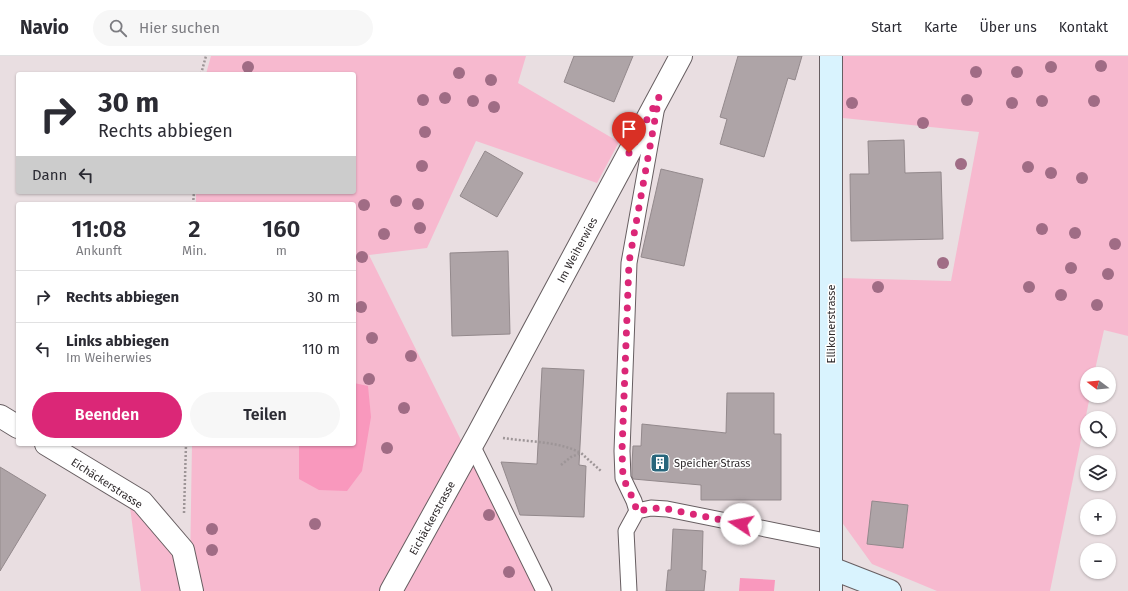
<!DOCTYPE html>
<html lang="de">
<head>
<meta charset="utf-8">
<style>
	:root { --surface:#fff; --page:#f7f7f7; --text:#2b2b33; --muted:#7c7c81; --line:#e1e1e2; --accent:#db2777 }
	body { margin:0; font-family:"Fira Sans",sans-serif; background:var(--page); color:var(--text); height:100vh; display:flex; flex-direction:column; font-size:15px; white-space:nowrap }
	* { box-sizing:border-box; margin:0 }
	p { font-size:13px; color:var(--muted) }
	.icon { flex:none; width:22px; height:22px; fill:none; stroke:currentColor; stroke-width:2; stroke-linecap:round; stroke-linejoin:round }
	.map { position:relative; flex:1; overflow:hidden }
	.side { position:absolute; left:16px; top:146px; width:340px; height:244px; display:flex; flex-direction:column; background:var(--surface); border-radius:4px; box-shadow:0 1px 3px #0004 }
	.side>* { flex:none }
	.guide { position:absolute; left:16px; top:16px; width:340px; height:122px; border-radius:4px; box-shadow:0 1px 3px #0004; background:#fff; color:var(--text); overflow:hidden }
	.needle { width:26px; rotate:286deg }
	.buttons { position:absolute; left:1080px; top:311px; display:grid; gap:8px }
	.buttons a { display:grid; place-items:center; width:36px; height:36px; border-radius:50%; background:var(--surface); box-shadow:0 1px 3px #0004; font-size:20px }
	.pin { position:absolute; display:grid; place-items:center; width:34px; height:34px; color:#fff; margin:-41px -17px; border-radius:50% 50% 50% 0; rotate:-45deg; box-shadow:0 0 4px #0007 }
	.pin .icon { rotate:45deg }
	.me { position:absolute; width:44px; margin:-22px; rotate:281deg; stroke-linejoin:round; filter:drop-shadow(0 0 3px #0008) }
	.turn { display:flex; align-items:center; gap:14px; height:84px; padding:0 16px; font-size:18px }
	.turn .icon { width:52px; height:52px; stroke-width:2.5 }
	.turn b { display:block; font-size:28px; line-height:34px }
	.then { display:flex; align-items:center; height:38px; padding:0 16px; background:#0003; gap:8px; font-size:15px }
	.eta { display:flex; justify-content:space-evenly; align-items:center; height:68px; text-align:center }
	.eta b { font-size:24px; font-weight:600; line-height:28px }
	.action { display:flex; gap:8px; margin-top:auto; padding:8px 16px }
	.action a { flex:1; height:46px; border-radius:24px; background:var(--accent); color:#fff; font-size:16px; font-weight:600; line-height:46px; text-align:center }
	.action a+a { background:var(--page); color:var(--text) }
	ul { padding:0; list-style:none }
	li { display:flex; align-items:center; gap:12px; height:52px; padding:0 16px; border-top:1px solid var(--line) }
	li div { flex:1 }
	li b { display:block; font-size:15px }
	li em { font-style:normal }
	header { display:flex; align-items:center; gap:24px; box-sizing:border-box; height:56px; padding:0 20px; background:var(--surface); border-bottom:1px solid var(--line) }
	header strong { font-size:19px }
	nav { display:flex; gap:22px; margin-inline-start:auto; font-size:14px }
	.search { width:280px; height:36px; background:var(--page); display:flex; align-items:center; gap:10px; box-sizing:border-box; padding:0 14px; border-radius:22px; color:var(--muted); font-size:15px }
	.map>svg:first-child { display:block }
	.green { fill:#f7b9cf }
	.water { fill:#f998bd }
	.building { fill:#aea4a7; stroke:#93898c }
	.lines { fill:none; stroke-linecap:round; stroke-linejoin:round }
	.lane-casing { stroke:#675e61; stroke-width:17 }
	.street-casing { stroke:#675e61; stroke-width:24 }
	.secondary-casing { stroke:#675e61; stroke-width:24 }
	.path { stroke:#9d9597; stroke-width:2.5; stroke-dasharray:2 2; stroke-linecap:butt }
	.lane { stroke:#fff; stroke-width:15 }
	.street { stroke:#fff; stroke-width:22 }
	.secondary { stroke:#d9f3fe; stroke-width:22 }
	.tree { fill:#a06c85 }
	.route { stroke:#db2777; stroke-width:7; stroke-dasharray:0 12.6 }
	.labels { text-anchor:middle; stroke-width:3; stroke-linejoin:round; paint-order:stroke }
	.street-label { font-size:11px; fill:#2f2a2c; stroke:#fff }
	.poi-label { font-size:11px; fill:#2f2a2c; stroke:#fff; text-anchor:start }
</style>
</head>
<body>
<header>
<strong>Navio</strong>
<div class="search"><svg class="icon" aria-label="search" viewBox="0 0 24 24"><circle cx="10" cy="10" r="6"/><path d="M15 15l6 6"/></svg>Hier suchen</div>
<nav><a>Start</a><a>Karte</a><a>Über uns</a><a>Kontakt</a></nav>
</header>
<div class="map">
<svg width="1128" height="535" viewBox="0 0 1128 535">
	<rect width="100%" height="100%" fill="#e9dee1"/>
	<g class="green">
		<polygon points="211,0 526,0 518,27 619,86 597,127 476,85 427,192 369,199 536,535 141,535 130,451 190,512 192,388 354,388 354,148 196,148 196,136 354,136 354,18 206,18"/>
		<polygon points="841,0 1128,0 1128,280 1104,274 1094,318 1087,318 1087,340 1090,340 1050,535 937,535 872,508 841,465 840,222 951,225 979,76 843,62"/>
	</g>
	<g class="water">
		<polygon points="354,327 368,330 371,361 362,415 347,435 319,434 299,423 299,388 354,388"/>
		<polygon points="740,522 775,524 774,535 739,535"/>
	</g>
	<g class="building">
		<polygon points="574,0 633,0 614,46 564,26"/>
		<polygon points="738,0 802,0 795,24 788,22 764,101 720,88 727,63 720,61"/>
		<polygon points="904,84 905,117 941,116 943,183 851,185 850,118 869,118 868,85"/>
		<polygon points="485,95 523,117 497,161 460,140"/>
		<polygon points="661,113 703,123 684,210 641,201"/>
		<polygon points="508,195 510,278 452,280 450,197"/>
		<polygon points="542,312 584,314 579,409 586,410 584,461 520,459 501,406 537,408"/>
		<polygon points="727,337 774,337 774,378 781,378 781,444 701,444 701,429 633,423 632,420 632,408 633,390 641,390 642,368 726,377"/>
		<polygon points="0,411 46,439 0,515"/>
		<polygon points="872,445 908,449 903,492 867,488"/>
		<polygon points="673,473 703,475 702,514 706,515 704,535 666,535 668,514 671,514"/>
	</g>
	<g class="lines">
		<g class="lane-casing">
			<g id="lane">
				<polyline points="472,389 544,535"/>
				<polyline points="637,455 634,445 623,422 622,395 629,207 656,56"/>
				<polyline points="629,535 626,475 637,455 651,452 667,453 830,486"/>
			</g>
		</g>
		<g class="street-casing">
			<g id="street">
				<polyline points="0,360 18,371"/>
				<polyline points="46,388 142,446 183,494 192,535"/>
				<polyline points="391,535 478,378 681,0"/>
			</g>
		</g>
		<g class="secondary-casing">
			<g id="secondary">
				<polyline points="831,0 831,535"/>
				<polyline points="831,512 890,535"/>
			</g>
		</g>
		<g class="path">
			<polyline points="201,18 206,0"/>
			<polyline points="193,148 194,136"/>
			<path d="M 503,382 C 529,386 558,385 581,397"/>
			<polyline points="561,409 571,401 581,397 601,415"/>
			<polyline points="184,457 186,388"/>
		</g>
		<use href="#lane" class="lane"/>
		<use href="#street" class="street"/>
		<use href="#secondary" class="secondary"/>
	</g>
	<g class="tree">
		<circle cx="1101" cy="10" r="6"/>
		<circle cx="248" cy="11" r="6"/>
		<circle cx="1051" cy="11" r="6"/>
		<circle cx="976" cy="16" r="6"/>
		<circle cx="1017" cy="16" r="6"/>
		<circle cx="459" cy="17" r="6"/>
		<circle cx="491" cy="24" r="6"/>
		<circle cx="445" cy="42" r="6"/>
		<circle cx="423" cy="44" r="6"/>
		<circle cx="967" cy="44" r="6"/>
		<circle cx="473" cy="45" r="6"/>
		<circle cx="1042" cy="45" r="6"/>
		<circle cx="1094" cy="45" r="6"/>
		<circle cx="852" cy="47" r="6"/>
		<circle cx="1012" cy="47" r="6"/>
		<circle cx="494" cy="51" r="6"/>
		<circle cx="923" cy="67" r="6"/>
		<circle cx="425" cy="76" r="6"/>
		<circle cx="961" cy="108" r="6"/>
		<circle cx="422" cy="110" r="6"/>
		<circle cx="1028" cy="111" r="6"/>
		<circle cx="1051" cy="117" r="6"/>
		<circle cx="1082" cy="122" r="6"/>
		<circle cx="396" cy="145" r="6"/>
		<circle cx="418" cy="148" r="6"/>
		<circle cx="364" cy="149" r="6"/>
		<circle cx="420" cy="172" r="6"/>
		<circle cx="1042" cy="173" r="6"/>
		<circle cx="1075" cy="177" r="6"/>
		<circle cx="384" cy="178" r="6"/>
		<circle cx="1115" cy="188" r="6"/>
		<circle cx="362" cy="201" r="6"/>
		<circle cx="943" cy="207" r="6"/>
		<circle cx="1071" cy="212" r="6"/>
		<circle cx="1108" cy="218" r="6"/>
		<circle cx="878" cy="231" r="6"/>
		<circle cx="1029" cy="231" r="6"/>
		<circle cx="1061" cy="239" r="6"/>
		<circle cx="1097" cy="249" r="6"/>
		<circle cx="361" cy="251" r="6"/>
		<circle cx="372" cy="282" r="6"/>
		<circle cx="411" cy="300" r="6"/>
		<circle cx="369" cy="323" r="6"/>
		<circle cx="404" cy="352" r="6"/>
		<circle cx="387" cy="392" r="6"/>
		<circle cx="489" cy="459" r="6"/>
		<circle cx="315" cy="468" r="6"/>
		<circle cx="212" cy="473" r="6"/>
		<circle cx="212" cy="494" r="6"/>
		<circle cx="509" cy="516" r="6"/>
	</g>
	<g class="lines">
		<polyline class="route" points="629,97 659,41 629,206 622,395 623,422 634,445 637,456 651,452 667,453 741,468"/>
	</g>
	<defs>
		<g id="building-square" transform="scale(1)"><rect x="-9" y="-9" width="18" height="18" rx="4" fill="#28667c" stroke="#fff"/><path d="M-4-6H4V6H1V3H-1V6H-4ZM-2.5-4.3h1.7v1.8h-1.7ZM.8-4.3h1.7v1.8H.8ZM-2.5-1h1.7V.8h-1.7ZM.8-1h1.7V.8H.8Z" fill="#fff"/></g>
	</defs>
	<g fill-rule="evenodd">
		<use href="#building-square" x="660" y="407"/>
	</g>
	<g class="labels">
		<g class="street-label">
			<text transform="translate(577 194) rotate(-62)" y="4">Im Weiherwies</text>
			<text transform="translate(831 268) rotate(-90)" y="4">Ellikonerstrasse</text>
			<text transform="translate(107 427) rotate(33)" y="4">Eichäckerstrasse</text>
			<text transform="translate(432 462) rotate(-61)" y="4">Eichäckerstrasse</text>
		</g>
		<g class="poi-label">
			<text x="674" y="411">Speicher Strass</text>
		</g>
	</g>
</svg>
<div class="buttons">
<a><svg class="needle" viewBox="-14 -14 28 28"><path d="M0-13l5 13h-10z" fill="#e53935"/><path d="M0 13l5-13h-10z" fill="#7c7c81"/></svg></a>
<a><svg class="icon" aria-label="search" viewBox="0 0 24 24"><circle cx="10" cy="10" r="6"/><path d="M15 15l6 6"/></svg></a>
<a><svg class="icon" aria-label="layers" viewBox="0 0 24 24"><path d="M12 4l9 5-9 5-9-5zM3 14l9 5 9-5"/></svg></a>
<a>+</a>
<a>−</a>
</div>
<div class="pin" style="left:629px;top:97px;background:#d93025"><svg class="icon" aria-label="arrive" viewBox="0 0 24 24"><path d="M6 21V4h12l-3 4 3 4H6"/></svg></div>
<svg class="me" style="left:741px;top:468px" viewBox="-20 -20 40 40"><circle r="19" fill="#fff"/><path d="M0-13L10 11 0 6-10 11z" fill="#db2777"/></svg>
<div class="guide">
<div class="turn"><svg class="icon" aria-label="right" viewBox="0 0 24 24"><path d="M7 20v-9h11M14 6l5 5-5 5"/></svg><div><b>30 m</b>Rechts abbiegen</div></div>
<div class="then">Dann<svg class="icon" aria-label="left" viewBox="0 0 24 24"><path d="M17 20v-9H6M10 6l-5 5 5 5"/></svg></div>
</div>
<section class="side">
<div class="eta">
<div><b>11:08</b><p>Ankunft</p></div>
<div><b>2</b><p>Min.</p></div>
<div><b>160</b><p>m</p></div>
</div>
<ul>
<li><svg class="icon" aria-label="right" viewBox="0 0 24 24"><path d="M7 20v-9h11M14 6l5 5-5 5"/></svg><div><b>Rechts abbiegen</b></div><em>30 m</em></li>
<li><svg class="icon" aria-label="left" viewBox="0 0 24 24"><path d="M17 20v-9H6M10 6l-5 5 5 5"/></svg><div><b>Links abbiegen</b><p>Im Weiherwies</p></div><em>110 m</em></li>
</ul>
<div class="action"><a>Beenden</a><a>Teilen</a></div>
</section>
</div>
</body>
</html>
